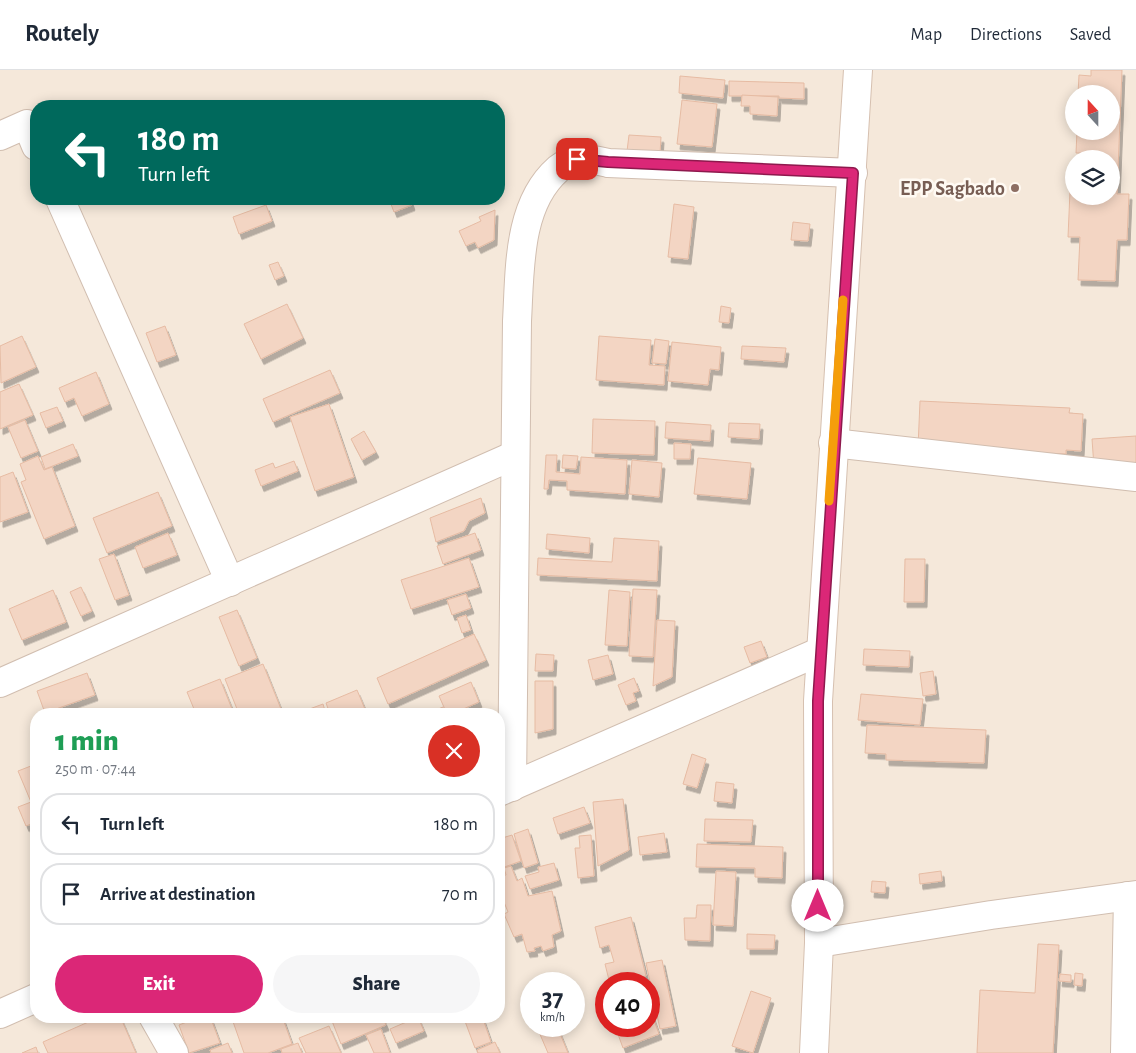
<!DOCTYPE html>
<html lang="en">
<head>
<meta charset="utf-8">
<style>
	:root { --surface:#fff; --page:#f6f6f7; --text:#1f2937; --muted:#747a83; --line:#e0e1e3; --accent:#db2777 }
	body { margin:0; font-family:"Alegreya Sans",sans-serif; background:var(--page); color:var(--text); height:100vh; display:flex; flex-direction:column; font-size:19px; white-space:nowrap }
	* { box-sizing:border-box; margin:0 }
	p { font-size:16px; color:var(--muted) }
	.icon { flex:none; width:28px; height:28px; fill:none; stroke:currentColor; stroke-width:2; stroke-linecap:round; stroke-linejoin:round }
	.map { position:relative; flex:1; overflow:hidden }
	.panel { position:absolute; left:30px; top:638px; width:475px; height:315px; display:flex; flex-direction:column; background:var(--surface); border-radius:20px; box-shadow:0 2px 12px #0003 }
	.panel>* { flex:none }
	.top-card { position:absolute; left:30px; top:30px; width:475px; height:105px; border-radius:20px; box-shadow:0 2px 12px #0003; background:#00695c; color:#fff; overflow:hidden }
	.needle { width:32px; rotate:339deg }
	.tools { position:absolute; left:1065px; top:15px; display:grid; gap:10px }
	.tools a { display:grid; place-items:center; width:55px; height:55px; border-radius:50%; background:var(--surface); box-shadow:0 2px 12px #0003; font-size:25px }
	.speed { position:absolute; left:520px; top:902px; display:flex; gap:10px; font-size:25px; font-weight:700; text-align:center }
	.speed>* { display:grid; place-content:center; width:65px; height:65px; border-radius:50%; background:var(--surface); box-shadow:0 2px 12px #0003; line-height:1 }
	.speed small { font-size:12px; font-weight:400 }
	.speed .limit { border:8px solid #d22; background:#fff; color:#111 }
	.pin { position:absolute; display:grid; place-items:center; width:42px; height:42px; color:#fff; margin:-21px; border-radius:10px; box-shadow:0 2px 8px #0006 }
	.me { position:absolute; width:55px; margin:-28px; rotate:0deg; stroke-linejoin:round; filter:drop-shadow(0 0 4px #0008) }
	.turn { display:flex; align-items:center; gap:18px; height:105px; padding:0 25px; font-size:22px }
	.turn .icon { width:65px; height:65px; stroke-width:2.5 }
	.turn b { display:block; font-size:35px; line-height:42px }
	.round { display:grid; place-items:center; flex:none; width:52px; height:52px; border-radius:26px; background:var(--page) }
	.summary { display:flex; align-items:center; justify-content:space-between; height:85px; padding:0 25px }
	h1 { font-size:30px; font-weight:800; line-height:38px; color:#1e9e55 }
	.action { display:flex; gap:10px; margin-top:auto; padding:10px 25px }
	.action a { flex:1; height:58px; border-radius:30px; background:var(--accent); color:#fff; font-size:20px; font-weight:800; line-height:58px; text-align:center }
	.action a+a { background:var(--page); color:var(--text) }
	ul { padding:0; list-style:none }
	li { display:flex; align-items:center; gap:15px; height:62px; margin:0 10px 8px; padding:0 15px; border:2px solid var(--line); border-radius:20px }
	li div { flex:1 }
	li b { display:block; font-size:19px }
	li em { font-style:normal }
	header { display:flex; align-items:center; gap:30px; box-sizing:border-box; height:70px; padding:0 25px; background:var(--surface); border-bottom:1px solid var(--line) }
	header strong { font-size:24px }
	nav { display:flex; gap:28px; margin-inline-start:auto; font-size:18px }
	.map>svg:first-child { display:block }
	.residential { fill:#f5e8da; fill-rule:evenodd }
	.building { fill:#f3d5c3; stroke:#e6bba3; filter:url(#shadow) }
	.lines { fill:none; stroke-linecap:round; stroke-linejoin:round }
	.street-casing { stroke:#d1beb0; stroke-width:30 }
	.secondary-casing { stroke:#d6c0b0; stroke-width:30 }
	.street { stroke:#fff; stroke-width:28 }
	.secondary { stroke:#fff; stroke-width:28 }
	.route-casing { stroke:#8e194d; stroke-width:12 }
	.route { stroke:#db2777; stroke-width:9 }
	.slow { stroke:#f59e0b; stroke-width:9 }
	.education-dot { fill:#8d6e63; stroke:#fffaf3; stroke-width:2 }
	.labels { text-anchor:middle; stroke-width:5; stroke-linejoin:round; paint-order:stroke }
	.education-label { font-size:20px; font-weight:bold; fill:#785e54; stroke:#fffaf3; text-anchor:end }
</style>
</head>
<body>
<header>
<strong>Routely</strong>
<nav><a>Map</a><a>Directions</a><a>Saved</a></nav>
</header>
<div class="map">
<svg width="1136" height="983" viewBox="0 0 1136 983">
	<defs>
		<filter id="shadow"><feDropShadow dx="3" dy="5.5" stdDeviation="0" flood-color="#0004"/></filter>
	</defs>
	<rect width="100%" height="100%" fill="#fdf6ec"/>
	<path class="residential" d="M 0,0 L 1136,0 L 1136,983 L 0,983 ZM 1074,24 L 1111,24 L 1111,61 L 1074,61 ZM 36,36 L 499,36 L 499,129 L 36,129 ZM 1074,89 L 1111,89 L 1111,126 L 1074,126 ZM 36,644 L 499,644 L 499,946 L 36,946 ZM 531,914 L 574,914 L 574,956 L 531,956 ZM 606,914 L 649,914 L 649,956 L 606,956 Z"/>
	<g class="building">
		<polygon points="1091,0 1122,0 1117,124 1129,124 1127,170 1117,170 1115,211 1078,210 1080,167 1068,167 1070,121 1074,121 1074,126 1111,126 1111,89 1083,89 1083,83 1076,83 1077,61 1111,61 1111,24 1078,24 1079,5 1091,6"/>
		<polygon points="680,6 725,10 723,28 679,23"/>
		<polygon points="729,11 804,13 804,29 779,28 779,26 729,26"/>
		<polygon points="742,25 778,27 777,46 750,44 750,36 741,36"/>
		<polygon points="682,30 717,34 712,77 677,74"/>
		<polygon points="629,65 661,67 660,84 627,81"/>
		<polygon points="389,129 410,129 412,135 394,142"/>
		<polygon points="674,134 694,137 688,189 668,187"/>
		<polygon points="266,135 272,151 239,164 233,147"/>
		<polygon points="495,140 494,170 478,178 475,172 466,176 459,161 481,151 479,147"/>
		<polygon points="793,152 810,154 808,171 791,170"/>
		<polygon points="278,192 284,206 275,210 269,195"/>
		<polygon points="287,234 303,268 261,289 244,254"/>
		<polygon points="721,236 731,238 729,253 719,252"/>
		<polygon points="165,256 176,285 157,292 146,263"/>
		<polygon points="22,266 36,297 1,313 0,276"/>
		<polygon points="599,266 651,270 649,295 665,296 664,315 596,310"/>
		<polygon points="655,269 669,271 666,294 652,293"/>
		<polygon points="672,272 721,277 719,300 710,299 708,315 668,311"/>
		<polygon points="742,276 786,278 784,292 741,289"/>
		<polygon points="330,300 340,323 273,352 263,329"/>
		<polygon points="96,302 109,334 82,346 74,328 65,332 59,318"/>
		<polygon points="19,314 33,345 0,359 0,322"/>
		<polygon points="920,331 1070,338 1069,343 1083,344 1081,381 1066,380 1066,384 918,377"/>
		<polygon points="329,334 354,407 315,421 290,347"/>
		<polygon points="57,337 63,351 46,358 40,343"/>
		<polygon points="593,349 655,351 654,385 592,383"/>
		<polygon points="25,350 38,381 21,388 8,357"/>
		<polygon points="666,352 711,355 710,371 665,368"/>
		<polygon points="729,353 760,354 759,369 728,367"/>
		<polygon points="364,361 376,382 362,390 351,369"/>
		<polygon points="1136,366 1136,394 1094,397 1092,369"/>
		<polygon points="674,373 691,374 690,389 674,389"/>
		<polygon points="73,374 78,386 45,399 41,387"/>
		<polygon points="546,385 557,385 556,402 580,404 581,387 627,390 625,424 567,420 567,411 549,410 548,419 544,419"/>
		<polygon points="563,385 578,386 576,399 562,398"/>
		<polygon points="38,386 44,400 52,397 75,456 44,469 21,412 26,410 20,394"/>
		<polygon points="698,388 751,393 747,429 694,424"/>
		<polygon points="632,390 662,393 659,427 629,424"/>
		<polygon points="294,391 298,401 261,416 255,400 273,393 275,398"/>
		<polygon points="13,402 28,442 0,452 0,407"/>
		<polygon points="158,422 172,456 107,483 93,448"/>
		<polygon points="481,428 485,443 469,451 464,461 436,472 430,448"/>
		<polygon points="168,463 177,485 143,498 135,477"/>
		<polygon points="475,463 481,480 443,494 437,476"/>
		<polygon points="547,464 590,468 589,483 546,479"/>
		<polygon points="614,468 659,471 657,511 537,505 538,488 612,492"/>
		<polygon points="114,484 129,525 115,530 99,489"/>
		<polygon points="469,488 479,517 411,539 401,510"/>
		<polygon points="905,489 925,489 924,532 904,532"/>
		<polygon points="81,517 92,541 81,546 70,522"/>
		<polygon points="633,519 657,520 653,587 629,586"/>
		<polygon points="53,520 66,552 22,570 9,539"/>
		<polygon points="609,520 630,522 627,576 605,575"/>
		<polygon points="466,524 471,538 452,545 447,530"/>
		<polygon points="237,540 257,588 239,596 219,547"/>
		<polygon points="466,545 471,560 462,563 457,548"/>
		<polygon points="657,550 675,551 672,607 653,616"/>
		<polygon points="474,564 486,590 388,634 377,608"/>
		<polygon points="761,571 767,587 750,593 744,577"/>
		<polygon points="864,579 910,581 909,597 863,595"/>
		<polygon points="536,584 554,585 553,601 535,601"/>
		<polygon points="608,585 613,604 593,610 588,590"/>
		<polygon points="263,594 283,644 239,644 225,609"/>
		<polygon points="933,601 936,624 923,626 920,603"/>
		<polygon points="87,603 95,625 45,643 37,621"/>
		<polygon points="634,608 639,621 633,623 636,631 626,635 618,615"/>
		<polygon points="220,609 234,644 196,644 187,622"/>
		<polygon points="535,611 553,611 553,659 535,663"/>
		<polygon points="471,612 479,632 452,644 447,644 439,626"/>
		<polygon points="357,620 367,644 330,644 326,633"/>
		<polygon points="861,624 923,629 920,655 858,650"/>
		<polygon points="323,634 326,644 296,644"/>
		<polygon points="443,637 445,644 426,644"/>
		<polygon points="867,655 986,660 984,693 886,690 886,684 865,683"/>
		<polygon points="692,684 706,689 697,718 683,714"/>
		<polygon points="36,694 36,752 26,756 18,737 31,732 18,701"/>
		<polygon points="716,712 734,714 732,733 714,731"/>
		<polygon points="623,729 629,780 598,796 593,732"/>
		<polygon points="584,737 590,753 558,764 553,748"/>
		<polygon points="705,749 753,750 751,772 704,771"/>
		<polygon points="528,759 538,793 524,798 514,764"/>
		<polygon points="664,763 667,782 640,785 638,767"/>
		<polygon points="512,765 521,791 499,799 499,769"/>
		<polygon points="591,765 594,806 578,808 575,778 580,778 579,766"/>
		<polygon points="697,774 783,777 782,808 755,807 755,798 696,797"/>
		<polygon points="554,793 559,810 530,819 525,806 539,802 538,797"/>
		<polygon points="511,796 517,811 522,808 528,826 552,821 561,861 552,865 554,877 543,881 541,876 534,878 535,881 527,882 522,864 514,867 504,844 508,842 499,820 499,807 506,805 504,798"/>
		<polygon points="716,801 736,802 733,856 713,855"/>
		<polygon points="941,801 942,811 920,814 919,804"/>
		<polygon points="872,811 886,812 885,823 871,822"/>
		<polygon points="697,835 711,835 710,871 685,870 684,848 696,848"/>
		<polygon points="631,847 646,906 641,907 643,914 610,914 605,894 614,892 609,875 600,878 595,857"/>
		<polygon points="747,864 775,865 774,879 747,879"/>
		<polygon points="1038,874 1059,875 1053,983 977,983 980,920 1035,923"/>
		<polygon points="662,890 676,956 660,959 646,893"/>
		<polygon points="1075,903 1083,904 1082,916 1074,915"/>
		<polygon points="1060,904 1071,905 1071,912 1059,911"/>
		<polygon points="751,921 771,928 753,983 732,976"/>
		<polygon points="651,942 659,964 623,978 615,956 649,956 649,943"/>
		<polygon points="102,946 120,946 136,983 48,983 43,972"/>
		<polygon points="202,946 210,946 220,973 189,983 179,955"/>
		<polygon points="231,946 282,946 292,974 268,983 244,983"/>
		<polygon points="330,946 382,946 386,955 341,974"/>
		<polygon points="463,946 482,946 491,972 475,978"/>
		<polygon points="418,947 424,961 396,973 390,959"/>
		<polygon points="329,956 341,983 306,983 299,968"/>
		<polygon points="552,956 557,956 568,983 548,983 539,962"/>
		<polygon points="381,959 390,983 374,983 366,965"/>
		<polygon points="495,972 500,983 478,983 477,980"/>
		<polygon points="228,973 232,983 211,983 210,980"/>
		<polygon points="298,973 302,983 282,983 281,979"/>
		<polygon points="36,977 38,983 22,983"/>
	</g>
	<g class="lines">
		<g class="street-casing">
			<g id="street">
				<polyline points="0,66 27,54 36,76"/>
				<polyline points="60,129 230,512"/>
				<polyline points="833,373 1136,407"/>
				<polyline points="0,613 515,385"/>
				<path d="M 512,717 L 517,251 C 520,201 517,135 558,99 C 563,95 571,90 578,89 C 587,88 599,91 608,93 L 853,103"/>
				<polyline points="499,722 821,581"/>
				<polyline points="819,873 991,845 1136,825"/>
				<polyline points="0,944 36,928"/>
				<polyline points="153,946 174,983"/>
				<polyline points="1125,983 1128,826"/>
			</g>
		</g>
		<g class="secondary-casing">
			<polyline id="secondary" points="814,983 819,873 818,631 858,0"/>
		</g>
		<use href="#street" class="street"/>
		<use href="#secondary" class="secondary"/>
	</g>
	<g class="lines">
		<g class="route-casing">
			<polyline id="route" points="577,89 608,92 853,103 818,631 818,836"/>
		</g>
		<use href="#route" class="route"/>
		<polyline class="slow" points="829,431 843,230"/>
	</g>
	<circle class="education-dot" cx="1015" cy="118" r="5"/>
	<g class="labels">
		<g class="education-label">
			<text x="1005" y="125">EPP Sagbado</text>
		</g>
	</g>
</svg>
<div class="tools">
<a><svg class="needle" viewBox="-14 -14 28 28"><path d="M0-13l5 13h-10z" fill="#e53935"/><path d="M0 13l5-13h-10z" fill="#747a83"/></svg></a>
<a><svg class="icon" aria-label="layers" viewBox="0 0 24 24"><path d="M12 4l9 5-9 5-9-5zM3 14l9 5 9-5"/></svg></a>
</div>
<div class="speed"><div>37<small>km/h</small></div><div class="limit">40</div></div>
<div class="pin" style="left:577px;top:89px;background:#d93025"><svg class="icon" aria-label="arrive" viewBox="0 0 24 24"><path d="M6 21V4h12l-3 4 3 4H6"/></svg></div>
<svg class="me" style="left:818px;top:836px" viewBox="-20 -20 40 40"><circle r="19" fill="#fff"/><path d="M0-13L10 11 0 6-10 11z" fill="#db2777"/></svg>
<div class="top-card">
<div class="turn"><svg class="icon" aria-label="left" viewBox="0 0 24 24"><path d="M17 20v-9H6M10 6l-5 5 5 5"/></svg><div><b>180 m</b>Turn left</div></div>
</div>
<section class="panel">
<div class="summary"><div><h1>1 min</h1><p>250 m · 07:44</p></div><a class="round" style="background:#d93025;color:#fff"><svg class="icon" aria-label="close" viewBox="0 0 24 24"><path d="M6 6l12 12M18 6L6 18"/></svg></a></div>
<ul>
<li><svg class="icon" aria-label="left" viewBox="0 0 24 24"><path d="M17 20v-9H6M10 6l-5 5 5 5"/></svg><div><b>Turn left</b></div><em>180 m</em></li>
<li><svg class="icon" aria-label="arrive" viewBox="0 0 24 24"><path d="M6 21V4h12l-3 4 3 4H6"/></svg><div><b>Arrive at destination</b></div><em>70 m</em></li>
</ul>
<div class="action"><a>Exit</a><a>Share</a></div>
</section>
</div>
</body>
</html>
